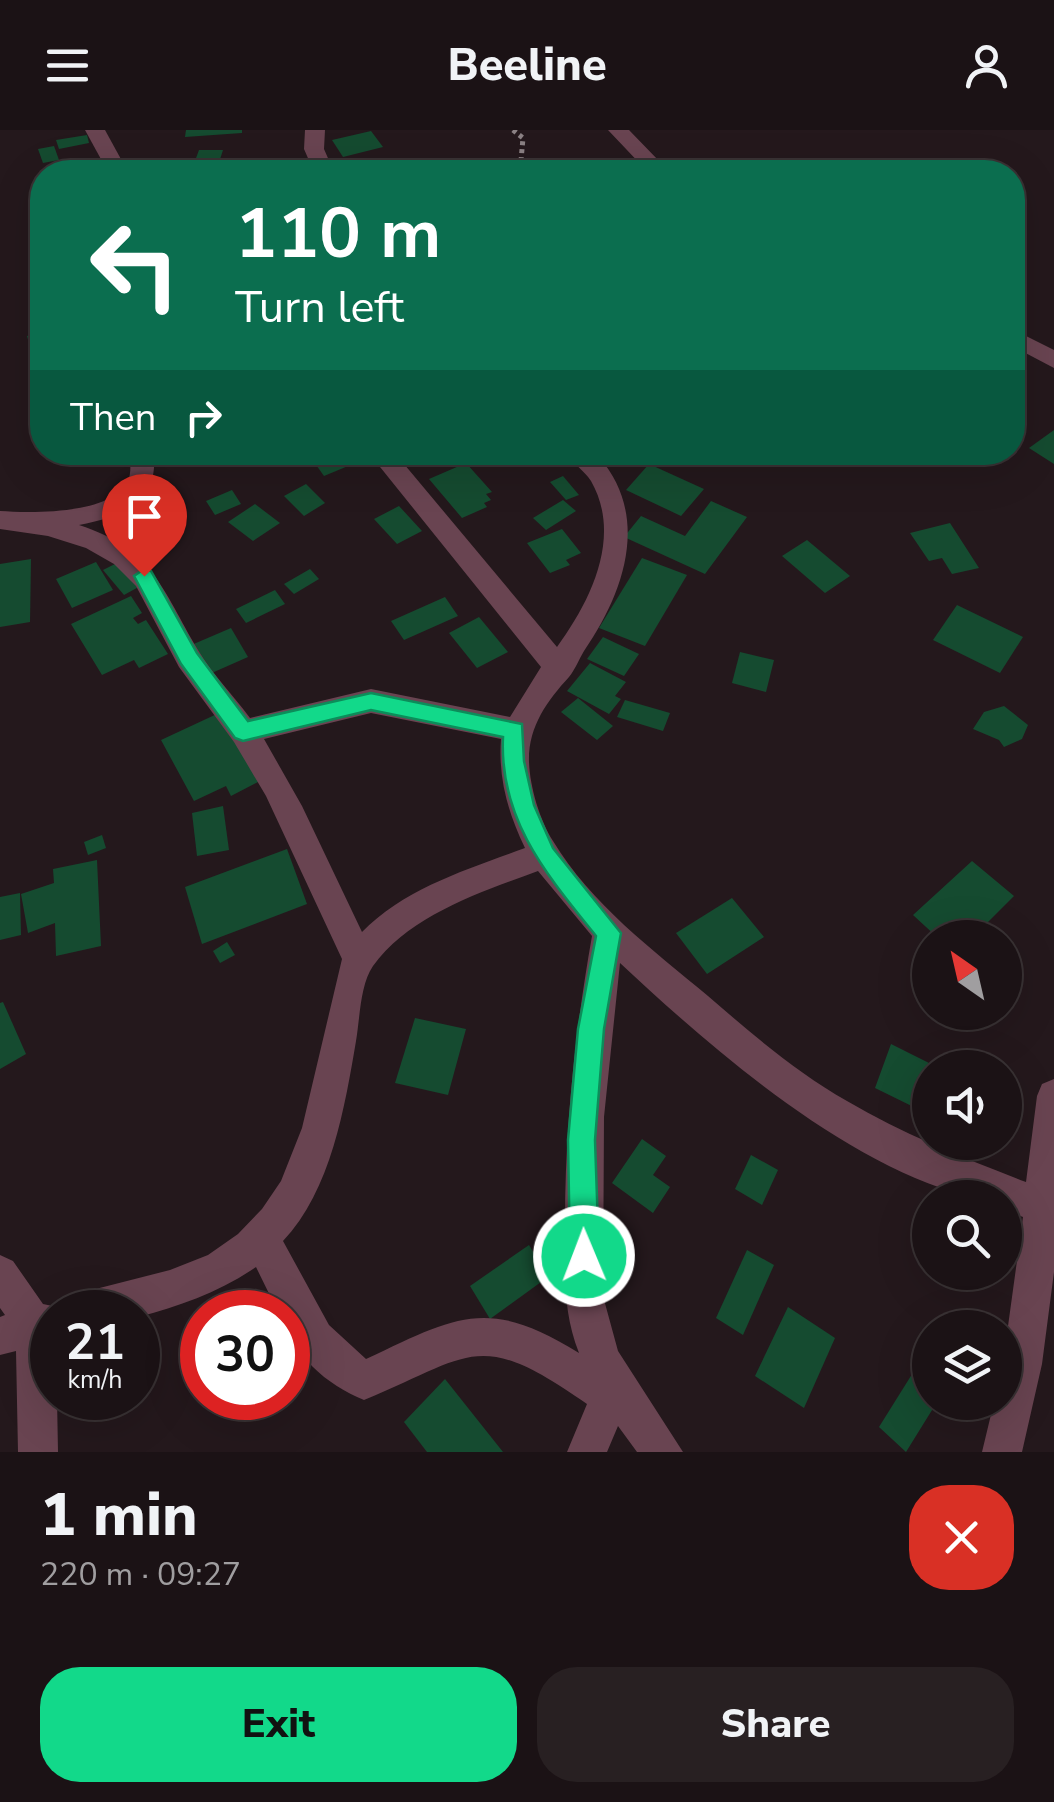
<!DOCTYPE html>
<html lang="en">
<head>
<meta charset="utf-8">
<style>
	:root { --surface:#1b1215; --page:#282022; --text:#f1f3f6; --muted:#a09ea0; --line:#393234; --accent:#12d98a }
	body { margin:0; font-family:"Nunito Sans",sans-serif; background:var(--page); color:var(--text); height:100vh; display:flex; flex-direction:column; font-size:38px; white-space:nowrap }
	* { box-sizing:border-box; margin:0 }
	p { font-size:32px; color:var(--muted) }
	.icon { flex:none; width:55px; height:55px; fill:none; stroke:currentColor; stroke-width:2; stroke-linecap:round; stroke-linejoin:round }
	.map { position:relative; height:1322px; overflow:hidden }
	.drawer { display:flex; flex-direction:column; background:var(--surface); flex:1 }
	.drawer>* { flex:none }
	.banner { position:absolute; left:30px; top:30px; width:995px; height:305px; border-radius:40px; box-shadow:0 10px 40px #0002,0 0 0 2px var(--line); background:#0b6e4f; color:#fff; overflow:hidden }
	.needle { width:65px; rotate:326deg }
	.fabs { position:absolute; left:912px; top:790px; display:grid; gap:20px }
	.fabs a { display:grid; place-items:center; width:110px; height:110px; border-radius:50%; background:var(--surface); box-shadow:0 10px 40px #0002,0 0 0 2px var(--line); font-size:50px }
	.speed { position:absolute; left:30px; top:1160px; display:flex; gap:20px; font-size:50px; font-weight:700; text-align:center }
	.speed>* { display:grid; place-content:center; width:130px; height:130px; border-radius:50%; background:var(--surface); box-shadow:0 10px 40px #0002,0 0 0 2px var(--line); line-height:1 }
	.speed small { font-size:25px; font-weight:400 }
	.speed .limit { border:15px solid #d22; background:#fff; color:#111 }
	.pin { position:absolute; display:grid; place-items:center; width:85px; height:85px; color:#fff; margin:-102px -42px; border-radius:50% 50% 50% 0; rotate:-45deg; box-shadow:0 0 10px #0007 }
	.pin .icon { rotate:45deg }
	.me { position:absolute; width:110px; margin:-55px; rotate:359deg; stroke-linejoin:round; filter:drop-shadow(0 0 8px #0008) }
	.turn { display:flex; align-items:center; gap:35px; height:210px; padding:0 40px; font-size:45px }
	.turn .icon { width:130px; height:130px; stroke-width:2.5 }
	.turn b { display:block; font-size:70px; line-height:85px }
	.then { display:flex; align-items:center; height:95px; padding:0 40px; background:#0003; gap:20px; font-size:38px }
	.round { display:grid; place-items:center; flex:none; width:105px; height:105px; border-radius:40px; background:var(--page) }
	.head { display:flex; align-items:center; justify-content:space-between; height:170px; padding:0 40px }
	h1 { font-size:60px; font-weight:800; line-height:75px }
	.cta { display:flex; gap:20px; margin-top:auto; padding:20px 40px }
	.cta a { flex:1; height:115px; border-radius:40px; background:var(--accent); color:#111; font-size:40px; font-weight:800; line-height:115px; text-align:center }
	.cta a+a { background:var(--page); color:var(--text) }
	header { display:flex; justify-content:space-between; align-items:center; height:130px; padding:0 40px; background:var(--surface); font-size:45px; font-weight:800 }
	.map>svg:first-child { display:block }
	.building { fill:#154b30 }
	.lines { fill:none; stroke-linecap:round; stroke-linejoin:round }
	.path { stroke:#8b8184; stroke-width:5; stroke-dasharray:4 4; stroke-linecap:butt }
	.street { fill:#694451; fill-rule:evenodd }
	.route { fill:#12d98a; stroke:#0c8d5a; stroke-width:2.5 }
</style>
</head>
<body>
<header><svg class="icon" aria-label="menu" viewBox="0 0 24 24"><path d="M4 6h16M4 12h16M4 18h16"/></svg>Beeline<svg class="icon" aria-label="person" viewBox="0 0 24 24"><circle cx="12" cy="8" r="4"/><path d="M4 21q1-7 8-7t8 7"/></svg></header>
<div class="map">
<svg width="1054" height="1322" viewBox="0 0 1054 1322">
	<rect width="100%" height="100%" fill="#24181c"/>
	<g class="building">
		<polygon points="186,0 242,0 242,3 185,7"/>
		<polygon points="371,1 383,17 343,27 332,10"/>
		<polygon points="87,5 89,13 59,19 56,10"/>
		<polygon points="54,16 59,30 43,33 38,19"/>
		<polygon points="199,20 223,20 216,42 191,42"/>
		<polygon points="418,32 421,42 370,42 369,39"/>
		<polygon points="42,202 42,219 31,221 27,206"/>
		<polygon points="1054,300 1054,334 1029,318"/>
		<polygon points="338,322 344,322 353,334 324,346 314,332"/>
		<polygon points="466,333 492,362 486,364 491,370 484,373 487,377 462,388 429,349"/>
		<polygon points="649,334 704,359 681,386 626,360"/>
		<polygon points="563,346 579,365 566,370 550,352"/>
		<polygon points="306,354 325,373 304,386 284,366"/>
		<polygon points="232,360 241,374 215,385 206,371"/>
		<polygon points="563,370 576,381 546,400 533,388"/>
		<polygon points="711,371 747,387 705,444 624,407 641,386 685,406"/>
		<polygon points="255,374 280,393 253,411 228,392"/>
		<polygon points="399,376 422,401 397,414 374,389"/>
		<polygon points="950,393 979,438 952,444 942,428 929,431 910,403"/>
		<polygon points="562,399 581,423 566,430 570,435 550,443 527,413"/>
		<polygon points="807,410 850,446 825,463 782,426"/>
		<polygon points="642,428 687,445 645,516 599,498"/>
		<polygon points="31,429 30,492 0,497 0,434"/>
		<polygon points="123,430 144,454 124,465 103,440"/>
		<polygon points="96,432 113,460 72,478 56,449"/>
		<polygon points="310,439 319,449 294,464 284,454"/>
		<polygon points="275,460 285,474 246,493 236,479"/>
		<polygon points="131,466 142,483 133,488 138,494 146,490 168,524 139,538 134,530 102,545 71,494"/>
		<polygon points="445,467 458,486 404,510 391,491"/>
		<polygon points="957,475 1023,507 1000,543 933,510"/>
		<polygon points="479,487 508,522 477,538 449,503"/>
		<polygon points="231,498 248,527 205,546 189,516"/>
		<polygon points="603,507 639,524 624,546 587,529"/>
		<polygon points="740,522 774,530 766,562 732,553"/>
		<polygon points="590,533 626,552 615,566 621,569 609,584 567,561"/>
		<polygon points="578,568 613,596 597,610 561,582"/>
		<polygon points="625,570 670,583 663,601 617,587"/>
		<polygon points="1004,576 1028,595 1022,609 1004,617 999,610 973,599 984,582"/>
		<polygon points="219,583 260,651 231,666 226,656 194,671 161,610"/>
		<polygon points="223,676 229,720 197,726 192,683"/>
		<polygon points="102,705 106,718 88,725 84,712"/>
		<polygon points="287,719 307,774 202,814 185,757"/>
		<polygon points="97,730 101,816 56,826 55,793 28,803 21,764 54,753 53,739"/>
		<polygon points="972,731 1014,766 980,800 988,808 938,808 913,785"/>
		<polygon points="20,763 21,805 0,810 0,767"/>
		<polygon points="732,768 764,807 707,844 676,803"/>
		<polygon points="227,812 235,825 220,833 213,821"/>
		<polygon points="3,872 26,924 0,939 0,873"/>
		<polygon points="415,888 466,899 448,965 395,953"/>
		<polygon points="891,914 939,938 930,938 930,985 875,958"/>
		<polygon points="642,1009 666,1026 653,1045 670,1057 653,1083 612,1053"/>
		<polygon points="751,1025 778,1040 762,1075 735,1059"/>
		<polygon points="529,1115 548,1147 490,1189 470,1156"/>
		<polygon points="747,1120 774,1135 743,1205 716,1188"/>
		<polygon points="788,1177 835,1208 804,1278 755,1246"/>
		<polygon points="914,1241 930,1254 930,1272 937,1272 906,1322 879,1297"/>
		<polygon points="445,1249 503,1322 427,1322 404,1292"/>
	</g>
	<g class="lines">
		<polyline class="path" points="513,0 523,8 520,42"/>
		<g class="street">
			<polygon points="85,0 105,0 128,42 108,42"/>
			<polygon points="305,0 325,0 324,19 334,42 314,42 304,19"/>
			<polygon points="608,0 629,0 659,31 678,42 645,39"/>
			<polygon points="1012,199 1054,220 1054,238 1012,216"/>
			<path d="M 130,322 L 154,322 C 158,375 124,386 79,395 C 153,419 162,459 198,520 C 213,545 233,565 250,588 L 371,559 L 510,587 L 541,537 L 368,322 L 394,322 L 557,517 C 590,472 623,407 591,351 C 584,340 572,333 565,322 L 594,322 L 599,327 C 651,387 624,463 584,521 C 579,529 575,540 569,547 C 547,571 528,597 529,632 C 530,658 540,690 553,711 C 591,774 653,820 708,866 C 752,904 796,942 847,971 C 905,1005 964,1028 1026,1052 L 1037,966 L 1042,954 L 1054,949 L 1054,1142 L 1042,1234 L 1022,1322 L 982,1322 L 994,1272 L 1005,1272 L 1005,1218 L 1023,1087 L 1005,1080 L 1005,1068 C 993,1068 979,1069 967,1066 C 843,1033 712,919 620,833 L 604,987 L 603,1166 L 618,1221 L 683,1322 L 637,1322 L 618,1296 L 607,1322 L 567,1322 L 587,1274 C 478,1198 474,1224 364,1270 C 328,1255 288,1225 288,1182 L 278,1182 L 256,1137 C 220,1162 180,1176 138,1187 L 138,1182 L 52,1182 L 52,1268 L 57,1268 L 58,1322 L 18,1322 L 16,1221 L 0,1225 L 0,1187 L 5,1185 L 0,1178 L 0,1125 L 13,1131 L 43,1174 L 62,1178 L 66,1168 L 80,1163 L 170,1140 L 208,1125 L 238,1104 L 262,1079 L 281,1051 L 302,998 L 342,829 L 266,666 L 234,612 L 179,537 L 136,456 L 114,434 L 86,418 L 48,406 L 0,399 L 0,381 C 31,383 108,385 127,353 C 132,344 130,333 130,322 ZM 371,583 L 501,609 C 498,648 508,683 525,718 C 468,739 405,758 362,802 L 302,676 L 264,609 ZM 538,741 L 592,806 C 575,902 565,997 565,1095 C 565,1139 562,1180 579,1223 C 487,1166 457,1186 366,1229 L 329,1195 L 283,1111 C 331,1061 345,976 356,911 C 360,888 360,855 373,836 C 410,785 481,762 538,741 Z"/>
		</g>
	</g>
	<path class="route" d="M 144,439 L 151,441 L 197,523 L 248,591 L 371,563 L 522,594 L 524,631 L 534,675 L 553,718 L 621,803 L 604,899 L 595,1010 L 599,1126 L 594,1137 L 584,1141 L 574,1137 L 570,1126 L 568,1010 L 578,899 L 596,806 C 547,745 499,690 503,607 L 371,580 L 243,611 L 235,608 L 181,534 L 134,446 Z"/>
</svg>
<div class="fabs">
<a><svg class="needle" viewBox="-14 -14 28 28"><path d="M0-13l5 13h-10z" fill="#e53935"/><path d="M0 13l5-13h-10z" fill="#a09ea0"/></svg></a>
<a><svg class="icon" aria-label="sound" viewBox="0 0 24 24"><path d="M4 9h4l5-4v14l-5-4H4zM17 9q2 3 0 6"/></svg></a>
<a><svg class="icon" aria-label="search" viewBox="0 0 24 24"><circle cx="10" cy="10" r="6"/><path d="M15 15l6 6"/></svg></a>
<a><svg class="icon" aria-label="layers" viewBox="0 0 24 24"><path d="M12 4l9 5-9 5-9-5zM3 14l9 5 9-5"/></svg></a>
</div>
<div class="speed"><div>21<small>km/h</small></div><div class="limit">30</div></div>
<div class="pin" style="left:144px;top:446px;background:#d93025"><svg class="icon" aria-label="arrive" viewBox="0 0 24 24"><path d="M6 21V4h12l-3 4 3 4H6"/></svg></div>
<svg class="me" style="left:584px;top:1126px" viewBox="-20 -20 40 40"><circle r="17" fill="#12d98a" stroke="#fff" stroke-width="3"/><path d="M0-11L8 9 0 5-8 9z" fill="#fff"/></svg>
<div class="banner">
<div class="turn"><svg class="icon" aria-label="left" viewBox="0 0 24 24"><path d="M17 20v-9H6M10 6l-5 5 5 5"/></svg><div><b>110 m</b>Turn left</div></div>
<div class="then">Then<svg class="icon" aria-label="right" viewBox="0 0 24 24"><path d="M7 20v-9h11M14 6l5 5-5 5"/></svg></div>
</div>
</div>
<section class="drawer">
<div class="head"><div><h1>1 min</h1><p>220 m · 09:27</p></div><a class="round" style="background:#d93025;color:#fff"><svg class="icon" aria-label="close" viewBox="0 0 24 24"><path d="M6 6l12 12M18 6L6 18"/></svg></a></div>
<div class="cta"><a>Exit</a><a>Share</a></div>
</section>
</body>
</html>
